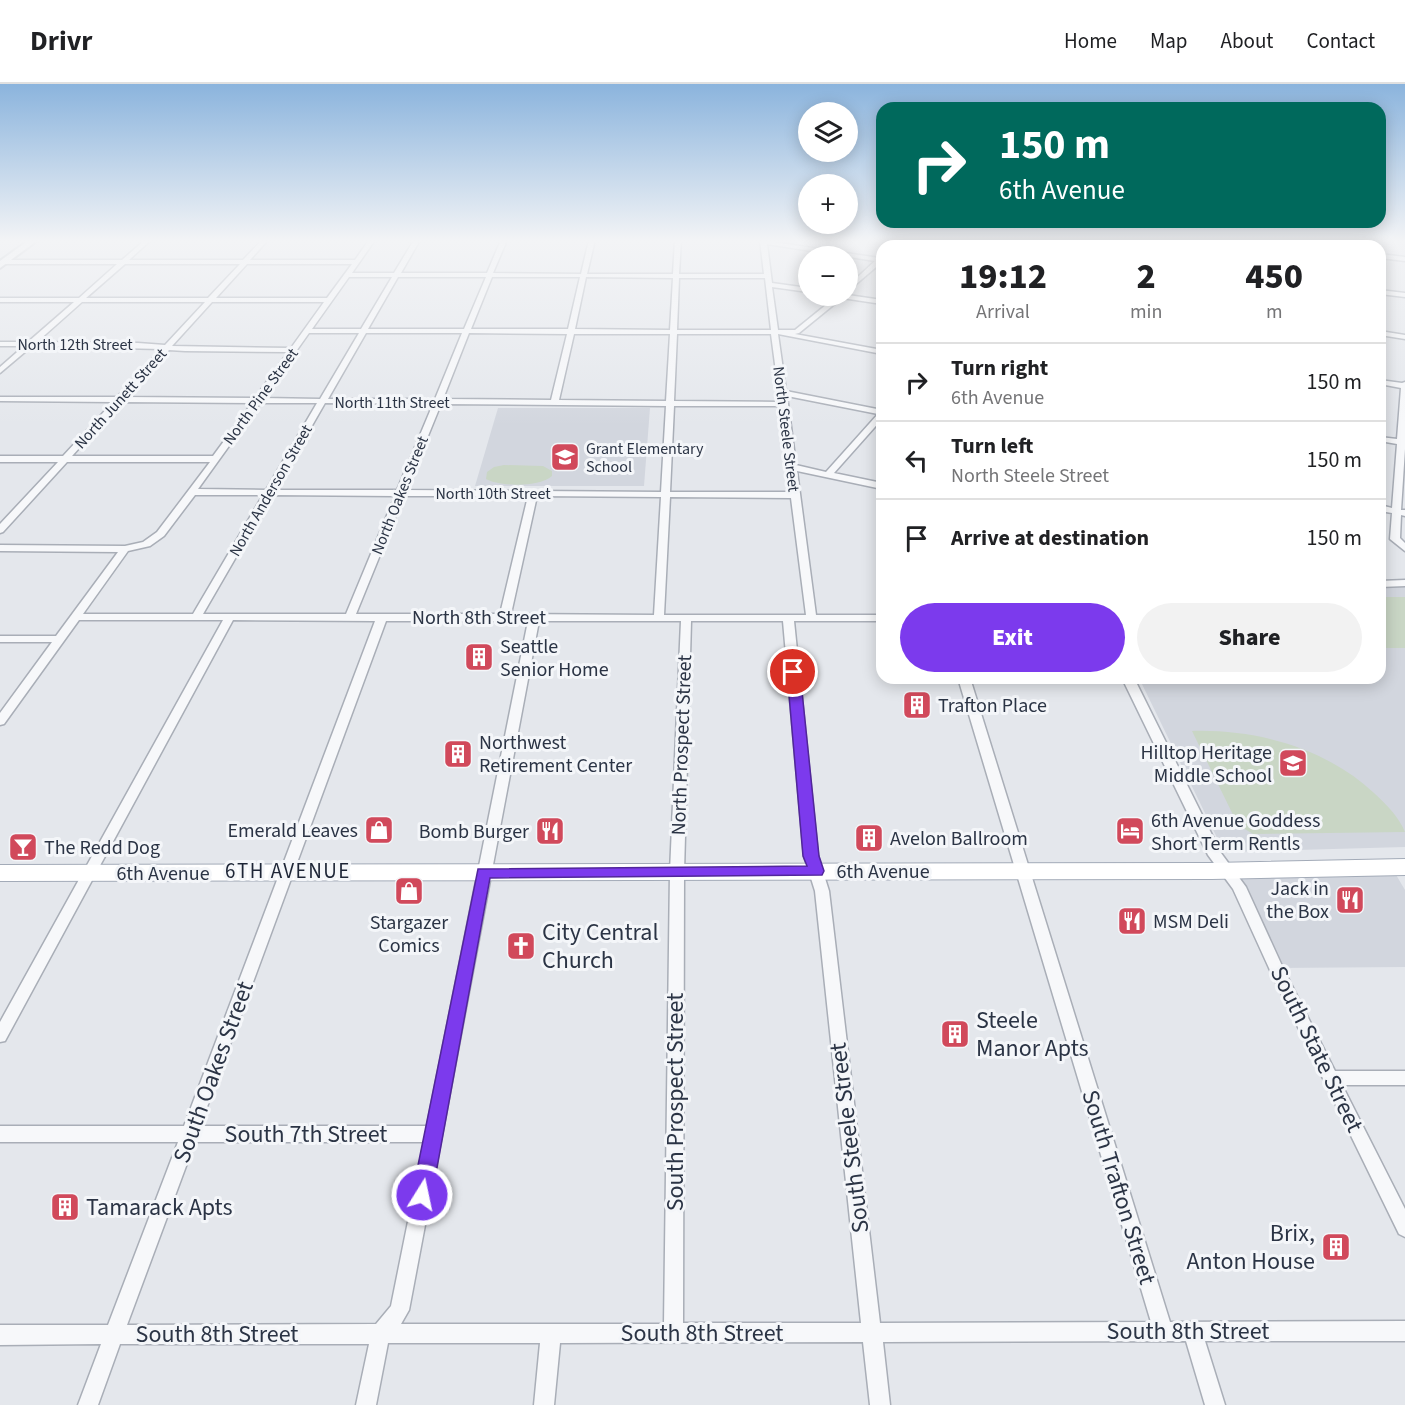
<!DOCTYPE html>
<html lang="en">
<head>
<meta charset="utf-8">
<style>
	:root { --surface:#fff; --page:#f2f2f2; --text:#202124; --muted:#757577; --line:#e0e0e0; --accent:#7c3aed }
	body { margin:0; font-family:"Source Sans 3",sans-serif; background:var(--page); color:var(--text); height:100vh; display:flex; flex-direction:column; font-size:22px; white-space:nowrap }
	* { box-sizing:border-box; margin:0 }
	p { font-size:20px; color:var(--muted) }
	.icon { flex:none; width:33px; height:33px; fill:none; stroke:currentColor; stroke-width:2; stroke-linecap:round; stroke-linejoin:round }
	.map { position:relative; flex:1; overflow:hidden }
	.drawer { position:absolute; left:876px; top:156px; width:510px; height:444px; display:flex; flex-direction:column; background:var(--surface); border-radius:18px; box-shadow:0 3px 15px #0003 }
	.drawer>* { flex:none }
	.hud { position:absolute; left:876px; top:18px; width:510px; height:126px; border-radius:18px; box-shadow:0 3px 15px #0003; background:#00695c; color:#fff; overflow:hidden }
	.tools { position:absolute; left:798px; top:18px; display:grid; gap:12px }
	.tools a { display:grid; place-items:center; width:60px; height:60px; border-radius:50%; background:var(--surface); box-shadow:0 3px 15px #0003; font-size:30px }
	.pin { position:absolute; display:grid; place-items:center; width:51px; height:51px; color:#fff; margin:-26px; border:3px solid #fff; border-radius:50%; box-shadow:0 2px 6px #0007 }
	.me { position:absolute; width:66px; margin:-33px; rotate:10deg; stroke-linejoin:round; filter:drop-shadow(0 0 4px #0008) }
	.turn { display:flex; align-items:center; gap:21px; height:126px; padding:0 24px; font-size:27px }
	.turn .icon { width:78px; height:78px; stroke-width:2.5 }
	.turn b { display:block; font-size:42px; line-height:51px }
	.eta { display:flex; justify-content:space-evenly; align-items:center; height:102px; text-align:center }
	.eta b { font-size:36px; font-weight:800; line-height:42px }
	.cta { display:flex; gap:12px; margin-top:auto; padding:12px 24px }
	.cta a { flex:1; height:69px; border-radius:36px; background:var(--accent); color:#fff; font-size:24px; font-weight:800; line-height:69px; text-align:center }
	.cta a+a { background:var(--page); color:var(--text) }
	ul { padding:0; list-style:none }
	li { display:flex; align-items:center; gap:18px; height:78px; padding:0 24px; border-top:2px solid var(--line) }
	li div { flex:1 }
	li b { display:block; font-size:22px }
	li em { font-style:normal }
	header { display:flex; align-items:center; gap:36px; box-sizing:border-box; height:84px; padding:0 30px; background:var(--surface); border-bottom:2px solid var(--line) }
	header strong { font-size:28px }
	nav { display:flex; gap:33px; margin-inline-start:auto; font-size:21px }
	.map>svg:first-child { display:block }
	.built { fill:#d2d6de }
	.green { fill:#c9d6c5 }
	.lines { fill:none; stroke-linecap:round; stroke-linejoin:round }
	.minor-casing { stroke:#a9aeb7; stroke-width:3 }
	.tertiary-casing { stroke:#a9aeb7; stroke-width:4 }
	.primary-casing { stroke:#a3abb8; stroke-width:2 }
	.minor { fill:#f7f8fa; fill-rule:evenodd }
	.tertiary { fill:#f7f8fa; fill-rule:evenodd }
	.primary { fill:#fff; fill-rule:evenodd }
	.route { fill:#7c3aed; stroke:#51269a; stroke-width:1.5 }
	.labels { text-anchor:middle; stroke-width:6; stroke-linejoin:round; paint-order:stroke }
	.far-street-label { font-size:16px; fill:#2b3445; stroke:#f4f6f9 }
	.far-poi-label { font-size:16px; fill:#2b3445; stroke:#f4f6f9; text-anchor:start }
	.street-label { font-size:20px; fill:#2b3445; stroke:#f4f6f9 }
	.poi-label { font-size:20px; fill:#2b3445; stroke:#f4f6f9; text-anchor:start }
	.neighbourhood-label { font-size:21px; letter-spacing:1.5px; fill:#1d2536; stroke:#f4f6f9 }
	.near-poi-label { font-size:24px; fill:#2b3445; stroke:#f4f6f9; text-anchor:start }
	.near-street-label { font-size:24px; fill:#2b3445; stroke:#f4f6f9 }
</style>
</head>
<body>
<header>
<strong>Drivr</strong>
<nav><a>Home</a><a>Map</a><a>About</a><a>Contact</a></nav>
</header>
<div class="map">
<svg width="1405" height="1321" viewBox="0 0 1405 1321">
	<rect width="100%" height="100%" fill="#e4e7ec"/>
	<g class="built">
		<polygon points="498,324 650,324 644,402 475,402"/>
		<polygon points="1405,502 1405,763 1224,768 1139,594 1380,594 1380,503"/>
		<polygon points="1392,784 1405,806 1405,883 1276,884 1227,787"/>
	</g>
	<g class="green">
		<path d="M 504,381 L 543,382 L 552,387 L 552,392 C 541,403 500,403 486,395 L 487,388 L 494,383 Z"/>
		<rect x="1380" y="513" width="25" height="51"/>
		<path d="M 1192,647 C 1256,645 1326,664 1374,709 C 1386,720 1399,733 1405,748 L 1253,750 L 1238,741 Z"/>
	</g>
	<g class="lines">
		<g class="minor-casing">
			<g id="minor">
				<path d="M 145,156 L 151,156 L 129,176 L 243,176 L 262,156 L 268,156 L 250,176 L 355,176 L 369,156 L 375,156 L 352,189 L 394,189 L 414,156 L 420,156 L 401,189 L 487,189 L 501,156 L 507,156 L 493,189 L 581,190 L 589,156 L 595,156 L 587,190 L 673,190 L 675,156 L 681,156 L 679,190 L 764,190 L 760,156 L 879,174 L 882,172 L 882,178 L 848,207 L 848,202 L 875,177 L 767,160 L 772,199 L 808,204 L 808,208 L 772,203 L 778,246 L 795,246 L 837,212 L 848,211 L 882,216 L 882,220 L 842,214 L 799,249 L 795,250 L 882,266 L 882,270 L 778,250 L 786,307 L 882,326 L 882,335 L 834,389 L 882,399 L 882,405 L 797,387 L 816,531 L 882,531 L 882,537 L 794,537 L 818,772 L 829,807 L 880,1239 L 1151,1238 L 958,594 L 970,594 L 1170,1238 L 1405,1237 L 1405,1257 L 1205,1257 L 1225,1321 L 1205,1321 L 1186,1257 L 883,1258 L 890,1321 L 870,1321 L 863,1258 L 560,1259 L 554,1321 L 534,1321 L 540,1259 L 388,1259 L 376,1321 L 356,1321 L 369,1260 L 120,1260 L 98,1321 L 78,1321 L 101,1260 L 0,1261 L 0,1241 L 108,1241 L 178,1058 L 0,1058 L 0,1042 L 184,1042 L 375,537 L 233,536 L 5,957 L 0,958 L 0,938 L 223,536 L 79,536 L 4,640 L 0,641 L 0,629 L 52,558 L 0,558 L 0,552 L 56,552 L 118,468 L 0,467 L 0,461 L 125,462 L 143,458 L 157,448 L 210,378 L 67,378 L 3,448 L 0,449 L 0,440 L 58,378 L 0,378 L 0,372 L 63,372 L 113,318 L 0,317 L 0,313 L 117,313 L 161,265 L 32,262 L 0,289 L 0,283 L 24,262 L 0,262 L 0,258 L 28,258 L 74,218 L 0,218 L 0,214 L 79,214 L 117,180 L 3,180 L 0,178 L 3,176 L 122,176 ZM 125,180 L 240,180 L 208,214 L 86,214 ZM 247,180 L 352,180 L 327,214 L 216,214 ZM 349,193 L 392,193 L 361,245 L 312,245 ZM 398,193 L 486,193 L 464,245 L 368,245 ZM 492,193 L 580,193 L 568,245 L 471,245 ZM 586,193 L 673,194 L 670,246 L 575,245 ZM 679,194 L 765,194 L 771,246 L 677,246 ZM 82,218 L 205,218 L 165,261 L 138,259 L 37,258 ZM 212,218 L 324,218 L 291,264 L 172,262 ZM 309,249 L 359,249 L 320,315 L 263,314 ZM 366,249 L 462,249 L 435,315 L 328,315 ZM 469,249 L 567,250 L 551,316 L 443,315 ZM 574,250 L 670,250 L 666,317 L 559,316 ZM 677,250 L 771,250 L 780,318 L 674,317 ZM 169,266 L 185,267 L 288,268 L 255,314 L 125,313 ZM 787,312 L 878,330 L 826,388 L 796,381 ZM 121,318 L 252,319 L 213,372 L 72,372 ZM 260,319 L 317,319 L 266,406 L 198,405 ZM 325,319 L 433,320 L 397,406 L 275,406 ZM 441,320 L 666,322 L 661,408 L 406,406 ZM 674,322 L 780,322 L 791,408 L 670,408 ZM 195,411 L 263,411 L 193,530 L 83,530 L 128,467 L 150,462 L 164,452 ZM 272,411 L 395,412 L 346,530 L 203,530 ZM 404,412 L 528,412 L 500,530 L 356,530 ZM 537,412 L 661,413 L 654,531 L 511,530 ZM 670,413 L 791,414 L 806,531 L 664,531 ZM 386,537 L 528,537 L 427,1042 L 200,1042 ZM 539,537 L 681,537 L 670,788 L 664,1240 L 401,1240 L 409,1226 ZM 691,537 L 783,537 L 804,772 L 815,807 L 861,1239 L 683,1239 L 684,788 ZM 195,1058 L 424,1058 L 391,1222 L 376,1240 L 127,1241 Z"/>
				<polygon points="899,156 905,156 899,162 892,162"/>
				<polygon points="998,156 1013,156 1048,162 1032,162"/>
				<polygon points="1154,156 1160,156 1156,162 1150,162"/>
				<polygon points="1251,156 1267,156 1304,162 1287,162"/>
				<polygon points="1380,170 1405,173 1405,177 1380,174"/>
				<polygon points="1380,206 1405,209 1405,213 1380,210"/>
				<polygon points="1380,247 1405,251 1405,255 1380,251"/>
				<polygon points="1380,296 1402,299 1405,298 1405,365 1401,426 1405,426 1405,432 1401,431 1400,454 1405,459 1405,467 1390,455 1392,429 1380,427 1380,421 1392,424 1397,360 1380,357 1380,353 1397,355 1401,304 1380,300"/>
				<polygon points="1405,496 1405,502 1380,503 1380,497"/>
				<polygon points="1122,594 1134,594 1221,769 1246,803 1283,884 1335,987 1405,987 1405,1001 1342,1001 1405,1125 1405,1153 1399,1150 1269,884 1233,805 1208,771"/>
			</g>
		</g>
		<g class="tertiary-casing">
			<polygon id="tertiary" points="29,156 38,156 0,184 0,177"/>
		</g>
		<g class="primary-casing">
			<polygon id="primary" points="1405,775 1405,791 1212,795 0,797 0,781 1212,779"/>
		</g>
		<use href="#minor" class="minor"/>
		<use href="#tertiary" class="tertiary"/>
		<use href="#primary" class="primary"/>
	</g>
	<linearGradient id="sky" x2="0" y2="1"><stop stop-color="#8bb4dd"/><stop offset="0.46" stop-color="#f3f4f6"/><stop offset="1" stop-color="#f3f4f6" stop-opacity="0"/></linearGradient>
	<rect width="1405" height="341" fill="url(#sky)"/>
	<polygon class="route" points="793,584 800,588 819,772 824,787 822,791 490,794 432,1111 429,1118 422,1121 415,1118 412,1111 478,785 807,782 803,772 787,588"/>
	<defs>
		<g id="school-square" transform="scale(1.5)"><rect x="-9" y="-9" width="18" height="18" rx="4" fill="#d1495b" stroke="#f4f6f9"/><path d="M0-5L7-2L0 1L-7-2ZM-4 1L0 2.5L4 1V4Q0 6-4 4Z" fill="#fff"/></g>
		<g id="building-square" transform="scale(1.5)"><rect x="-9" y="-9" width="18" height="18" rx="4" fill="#d1495b" stroke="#f4f6f9"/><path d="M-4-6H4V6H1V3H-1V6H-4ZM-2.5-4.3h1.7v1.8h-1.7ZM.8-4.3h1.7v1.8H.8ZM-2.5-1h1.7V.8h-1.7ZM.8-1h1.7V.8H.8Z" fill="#fff"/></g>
		<g id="shop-square" transform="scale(1.5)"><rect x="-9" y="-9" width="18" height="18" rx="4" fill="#d1495b" stroke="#f4f6f9"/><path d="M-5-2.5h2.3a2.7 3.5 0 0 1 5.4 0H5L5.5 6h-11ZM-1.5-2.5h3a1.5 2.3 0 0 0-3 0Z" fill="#fff"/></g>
		<g id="restaurant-square" transform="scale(1.5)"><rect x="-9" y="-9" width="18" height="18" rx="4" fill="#d1495b" stroke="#f4f6f9"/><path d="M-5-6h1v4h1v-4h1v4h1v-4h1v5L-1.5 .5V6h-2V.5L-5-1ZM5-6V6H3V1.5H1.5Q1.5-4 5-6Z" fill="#fff"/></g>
		<g id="hotel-square" transform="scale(1.5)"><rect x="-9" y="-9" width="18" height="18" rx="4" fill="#d1495b" stroke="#f4f6f9"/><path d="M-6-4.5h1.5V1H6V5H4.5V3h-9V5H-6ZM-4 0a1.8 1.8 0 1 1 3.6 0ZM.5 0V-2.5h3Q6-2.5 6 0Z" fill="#fff"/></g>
		<g id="bar-square" transform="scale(1.5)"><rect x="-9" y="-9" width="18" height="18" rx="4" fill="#d1495b" stroke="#f4f6f9"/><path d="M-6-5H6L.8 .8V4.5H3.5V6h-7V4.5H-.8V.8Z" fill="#fff"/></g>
		<g id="church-square" transform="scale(1.5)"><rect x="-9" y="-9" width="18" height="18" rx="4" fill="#d1495b" stroke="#f4f6f9"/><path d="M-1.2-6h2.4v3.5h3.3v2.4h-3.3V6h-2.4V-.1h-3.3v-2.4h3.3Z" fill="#fff"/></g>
	</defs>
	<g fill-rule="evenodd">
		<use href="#school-square" x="565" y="373"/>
		<use href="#building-square" x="479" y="573"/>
		<use href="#building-square" x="917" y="621"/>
		<use href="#building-square" x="458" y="670"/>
		<use href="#school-square" x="1293" y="679"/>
		<use href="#shop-square" x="379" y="746"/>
		<use href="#restaurant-square" x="550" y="747"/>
		<use href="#hotel-square" x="1130" y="747"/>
		<use href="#building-square" x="869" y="754"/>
		<use href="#bar-square" x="23" y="763"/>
		<use href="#shop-square" x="409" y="807"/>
		<use href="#restaurant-square" x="1350" y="816"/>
		<use href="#restaurant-square" x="1132" y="837"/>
		<use href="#church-square" x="521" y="862"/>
		<use href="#building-square" x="955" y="950"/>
		<use href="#building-square" x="65" y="1123"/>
		<use href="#building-square" x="1336" y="1163"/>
	</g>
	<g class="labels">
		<g class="far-street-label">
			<text x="75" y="266">North 12th Street</text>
			<text transform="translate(260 312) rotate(-54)" y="6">North Pine Street</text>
			<text transform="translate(120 314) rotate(-48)" y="6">North Junett Street</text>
			<text x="392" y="324">North 11th Street</text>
			<text transform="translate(787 345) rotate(83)" y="6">North Steele Street</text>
			<text transform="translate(270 406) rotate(-60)" y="6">North Anderson Street</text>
			<text x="493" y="415">North 10th Street</text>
			<text transform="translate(399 411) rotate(-68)" y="6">North Oakes Street</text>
		</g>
		<g class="far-poi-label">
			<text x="586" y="370">Grant Elementary<tspan x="586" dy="18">School</tspan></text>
		</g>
		<g class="street-label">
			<text x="479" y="540">North 8th Street</text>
			<text transform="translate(681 661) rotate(-88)" y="7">North Prospect Street</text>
			<text x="883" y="794">6th Avenue</text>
			<text x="163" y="796">6th Avenue</text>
		</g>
		<g class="poi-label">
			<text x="500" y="569">Seattle<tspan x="500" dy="23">Senior Home</tspan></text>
			<text x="938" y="628">Trafton Place</text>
			<text x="479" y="665">Northwest<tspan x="479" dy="23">Retirement Center</tspan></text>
			<text x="1272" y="675" text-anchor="end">Hilltop Heritage<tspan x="1272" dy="23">Middle School</tspan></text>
			<text x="1151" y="743">6th Avenue Goddess<tspan x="1151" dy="23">Short Term Rentls</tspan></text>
			<text x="358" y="753" text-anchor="end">Emerald Leaves</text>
			<text x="529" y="754" text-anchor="end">Bomb Burger</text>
			<text x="890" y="761">Avelon Ballroom</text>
			<text x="44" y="770">The Redd Dog</text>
			<text x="1329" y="811" text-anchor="end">Jack in<tspan x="1329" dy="23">the Box</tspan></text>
			<text x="1153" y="844">MSM Deli</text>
			<text x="409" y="845" text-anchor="middle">Stargazer<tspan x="409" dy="23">Comics</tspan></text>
		</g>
		<g class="neighbourhood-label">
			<text x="288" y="794">6TH AVENUE</text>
		</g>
		<g class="near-poi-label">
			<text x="542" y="856">City Central<tspan x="542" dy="28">Church</tspan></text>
			<text x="976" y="944">Steele<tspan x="976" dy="28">Manor Apts</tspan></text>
			<text x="86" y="1131">Tamarack Apts</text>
			<text x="1315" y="1157" text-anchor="end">Brix,<tspan x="1315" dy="28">Anton House</tspan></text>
		</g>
		<g class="near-street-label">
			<text transform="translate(1317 965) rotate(64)" y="8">South State Street</text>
			<text transform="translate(213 988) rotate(-70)" y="8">South Oakes Street</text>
			<text transform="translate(675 1018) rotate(-90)" y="8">South Prospect Street</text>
			<text x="306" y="1058">South 7th Street</text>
			<text transform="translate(849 1054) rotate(-97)" y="8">South Steele Street</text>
			<text transform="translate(1119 1103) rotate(73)" y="8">South Trafton Street</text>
			<text x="1188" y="1255">South 8th Street</text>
			<text x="702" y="1257">South 8th Street</text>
			<text x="217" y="1258">South 8th Street</text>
		</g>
	</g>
</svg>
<div class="tools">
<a><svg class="icon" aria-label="layers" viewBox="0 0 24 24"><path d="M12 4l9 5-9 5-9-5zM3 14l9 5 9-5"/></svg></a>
<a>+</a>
<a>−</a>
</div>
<div class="pin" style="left:793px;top:588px;background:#d93025"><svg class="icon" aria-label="arrive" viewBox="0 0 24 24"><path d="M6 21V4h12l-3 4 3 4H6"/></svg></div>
<svg class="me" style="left:422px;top:1111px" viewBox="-20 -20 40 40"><circle r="17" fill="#7c3aed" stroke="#fff" stroke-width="3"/><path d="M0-11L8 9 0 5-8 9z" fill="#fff"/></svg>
<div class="hud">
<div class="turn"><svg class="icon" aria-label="right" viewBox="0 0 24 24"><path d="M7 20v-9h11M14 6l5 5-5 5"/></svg><div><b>150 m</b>6th Avenue</div></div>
</div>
<section class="drawer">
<div class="eta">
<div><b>19:12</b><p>Arrival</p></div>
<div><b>2</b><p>min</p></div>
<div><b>450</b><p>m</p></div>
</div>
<ul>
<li><svg class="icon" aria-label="right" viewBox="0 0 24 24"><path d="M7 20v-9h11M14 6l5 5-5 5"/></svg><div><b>Turn right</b><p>6th Avenue</p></div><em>150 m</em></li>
<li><svg class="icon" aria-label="left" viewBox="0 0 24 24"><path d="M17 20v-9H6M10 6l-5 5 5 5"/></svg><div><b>Turn left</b><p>North Steele Street</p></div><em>150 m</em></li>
<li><svg class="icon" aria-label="arrive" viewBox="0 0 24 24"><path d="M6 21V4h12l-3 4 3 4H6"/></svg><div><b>Arrive at destination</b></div><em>150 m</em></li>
</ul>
<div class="cta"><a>Exit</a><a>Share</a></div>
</section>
</div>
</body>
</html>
